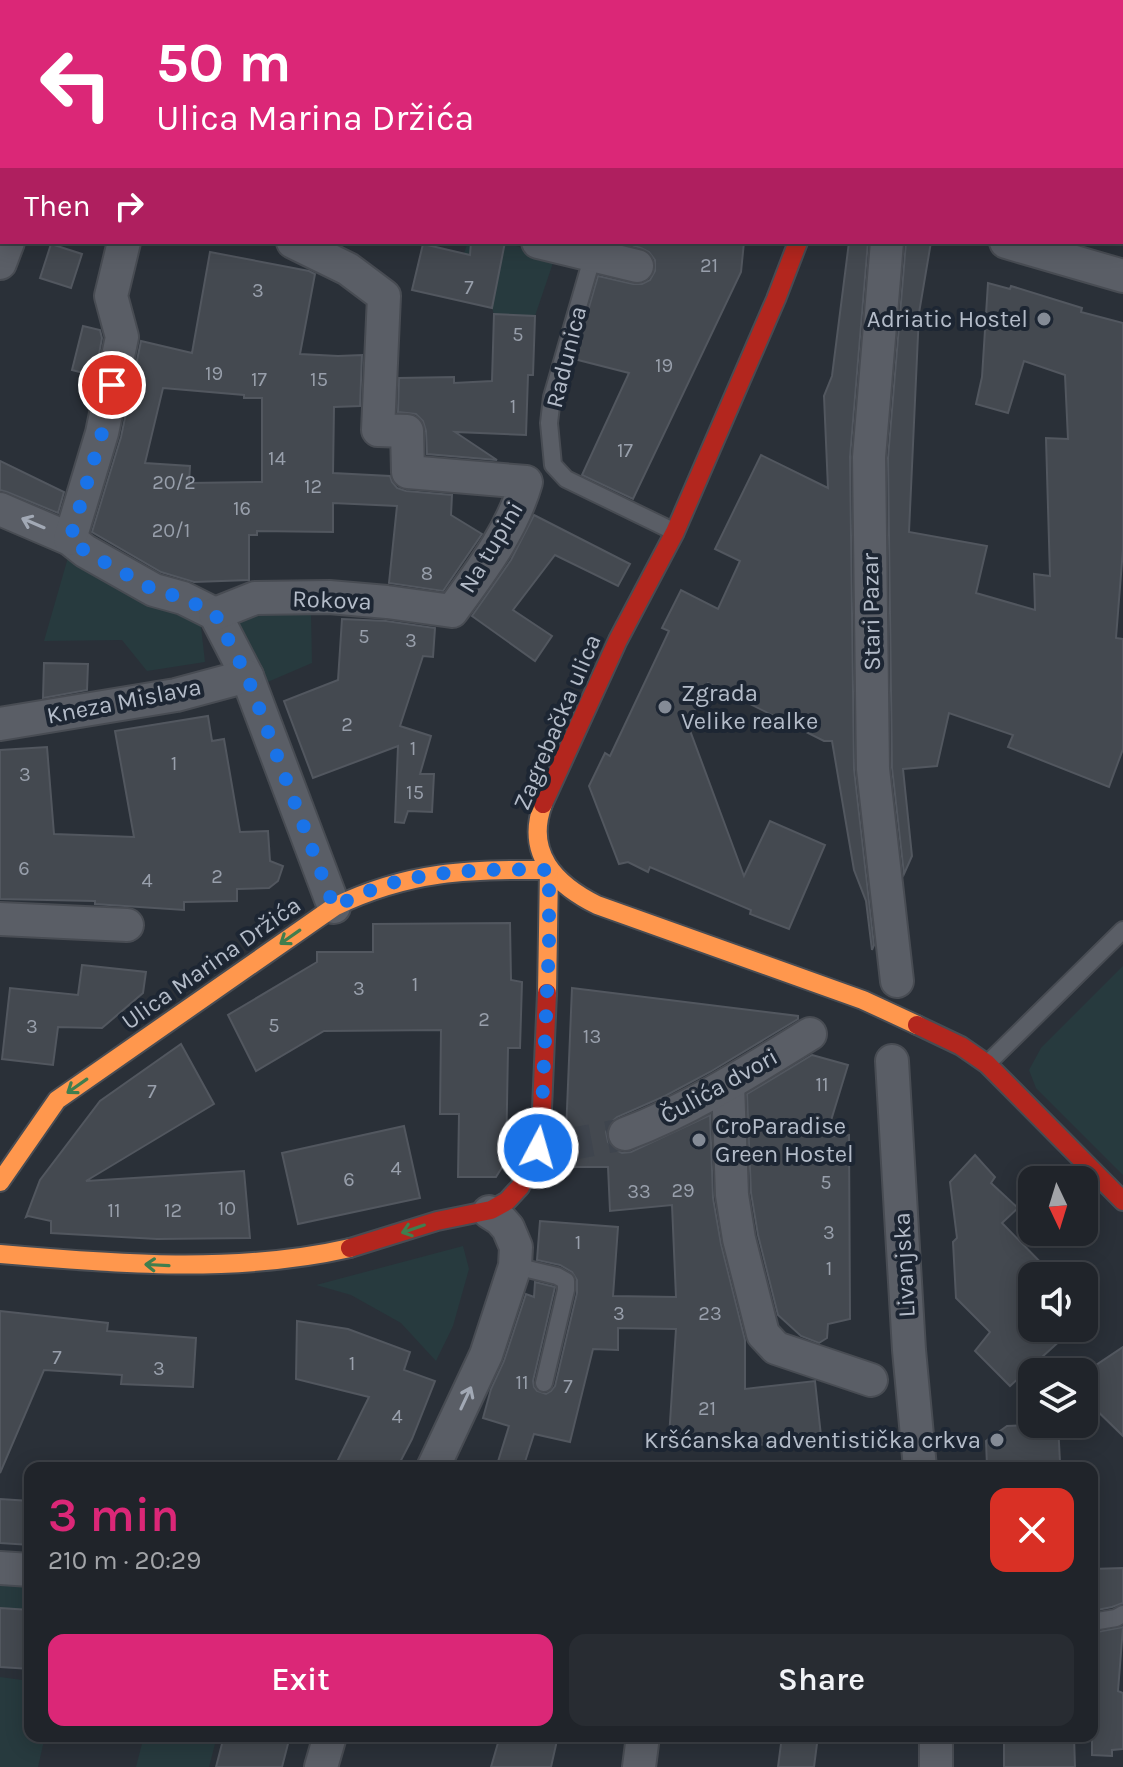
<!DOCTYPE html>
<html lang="en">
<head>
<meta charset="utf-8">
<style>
	:root { --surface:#20242a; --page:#282c32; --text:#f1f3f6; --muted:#a2a4a8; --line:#3d4147; --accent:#db2777 }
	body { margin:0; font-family:Karla,sans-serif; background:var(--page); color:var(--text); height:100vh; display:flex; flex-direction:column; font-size:30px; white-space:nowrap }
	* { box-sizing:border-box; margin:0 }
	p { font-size:26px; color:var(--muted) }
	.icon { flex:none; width:44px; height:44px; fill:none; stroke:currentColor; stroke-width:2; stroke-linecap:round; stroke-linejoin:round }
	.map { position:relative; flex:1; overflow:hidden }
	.drawer { position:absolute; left:24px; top:1462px; width:1074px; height:280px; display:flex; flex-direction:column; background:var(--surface); border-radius:16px; box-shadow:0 4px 20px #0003,0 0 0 2px var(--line) }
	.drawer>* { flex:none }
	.hud { position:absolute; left:0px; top:0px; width:1124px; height:244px; box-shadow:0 4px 20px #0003,0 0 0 2px var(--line); background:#db2777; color:#fff; overflow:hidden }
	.needle { width:52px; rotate:176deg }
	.controls { position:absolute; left:1018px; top:1166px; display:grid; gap:16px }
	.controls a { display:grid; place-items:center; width:80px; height:80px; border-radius:16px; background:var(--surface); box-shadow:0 4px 20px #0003,0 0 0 2px var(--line); font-size:40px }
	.pin { position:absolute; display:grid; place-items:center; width:68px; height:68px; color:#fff; margin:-34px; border:4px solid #fff; border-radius:50%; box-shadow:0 2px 8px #0007 }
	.me { position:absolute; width:88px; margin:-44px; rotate:6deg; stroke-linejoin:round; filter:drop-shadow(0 0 6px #0008) }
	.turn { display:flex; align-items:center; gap:28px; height:168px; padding:0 24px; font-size:36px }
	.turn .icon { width:104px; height:104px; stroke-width:2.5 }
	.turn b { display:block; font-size:56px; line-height:68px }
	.then { display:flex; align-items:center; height:76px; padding:0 24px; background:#0003; gap:16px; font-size:30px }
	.round { display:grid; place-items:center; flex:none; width:84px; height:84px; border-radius:16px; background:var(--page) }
	.summary { display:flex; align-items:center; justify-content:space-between; height:136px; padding:0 24px }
	h1 { font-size:48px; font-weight:600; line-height:60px; color:var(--accent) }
	.action { display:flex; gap:16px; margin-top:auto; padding:16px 24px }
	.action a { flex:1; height:92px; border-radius:16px; background:var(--accent); color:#fff; font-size:32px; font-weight:600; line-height:92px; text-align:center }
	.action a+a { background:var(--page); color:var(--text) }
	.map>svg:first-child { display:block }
	.green { fill:#273a3e }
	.building { fill:#444950; stroke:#52575f; stroke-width:2; fill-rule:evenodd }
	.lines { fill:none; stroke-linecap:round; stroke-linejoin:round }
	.street-tunnel { stroke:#3f454e; stroke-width:32; stroke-dasharray:32 16; stroke-linecap:butt }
	.lane-casing { stroke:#484c53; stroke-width:20 }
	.street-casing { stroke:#484c53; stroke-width:36 }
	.slow-casing { stroke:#484c53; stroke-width:22 }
	.jam-casing { stroke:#484c53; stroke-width:22 }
	.lane { stroke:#5a5e66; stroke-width:16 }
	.street { stroke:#5a5e66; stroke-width:32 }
	.slow { stroke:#ff974d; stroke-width:18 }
	.jam { stroke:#b3261e; stroke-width:18 }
	.oneway { stroke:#a2a9b5 }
	.oneway2 { stroke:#407e4e }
	.route { stroke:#1a73e8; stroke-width:14; stroke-dasharray:0 25.2 }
	.poi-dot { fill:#848b96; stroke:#1d2633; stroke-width:3 }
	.labels { text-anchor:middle; stroke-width:8; stroke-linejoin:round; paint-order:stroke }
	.number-label { font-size:20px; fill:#989fab }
	.poi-label { font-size:24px; fill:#b4bcc9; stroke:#1d2633; text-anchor:end }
	.street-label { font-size:24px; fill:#b4bcc9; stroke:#1d2633 }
</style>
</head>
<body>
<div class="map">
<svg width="1123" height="1767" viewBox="0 0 1123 1767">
	<rect width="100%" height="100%" fill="#2a3038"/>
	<g class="green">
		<polygon points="468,242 506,242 554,260 535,316 494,314 492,308 458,270"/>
		<polygon points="69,554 200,618 205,662 147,671 122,640 44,641"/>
		<polygon points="258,611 311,615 312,663 263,684 234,620"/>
		<polygon points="1123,966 1123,1175 1036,1088 1029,1070 1041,1048"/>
		<polygon points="463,1246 469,1269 453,1326 436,1361 401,1323 351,1295 316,1285"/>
		<polygon points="0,1584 30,1586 30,1610 0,1608"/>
		<polygon points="0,1677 30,1681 30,1736 45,1736 38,1767 0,1767"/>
		<polygon points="144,1736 217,1736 209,1767 136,1767"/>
	</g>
	<g class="building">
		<polygon points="471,242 505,242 492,308 412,290 423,244 470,255"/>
		<polygon points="619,242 744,242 741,272 633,499 582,475 629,373 574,359 598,276 633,284 642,284 650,280 655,271 655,260 649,252 641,248"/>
		<polygon points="849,242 868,242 850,457 854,769 874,945 872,950 866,901 854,870 832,741 824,741 708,683 688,725 744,876 770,821 825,845 789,929 750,914 751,910 650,867 648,872 628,862 619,864 589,786 605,753 610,756 669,631 662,628 681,590 718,609 740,561 715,549 761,455 828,488 824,396 832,376"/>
		<polygon points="906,242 931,242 919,313 909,532 987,546 976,593 1035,610 1034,574 1050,576 1046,438 1068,439 1065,375 1024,361 1008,413 976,404 982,377 988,283 1010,289 1011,286 1082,308 1081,312 1123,323 1123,549 1116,638 1123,639 1123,749 1109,787 1008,747 1013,735 949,713 937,766 903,769 912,856 904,874 892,768 888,458"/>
		<polygon points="51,244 82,254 71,288 40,278"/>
		<path d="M 210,252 L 309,271 L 315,274 L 300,354 L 338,356 L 362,355 L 360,406 L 334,407 L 333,473 L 390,476 L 392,482 L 397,488 L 406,491 L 452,495 L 451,515 L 482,534 L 443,591 L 389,583 L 397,506 L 333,503 L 333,532 L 257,531 L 257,535 L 249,535 L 249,580 L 194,582 L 161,572 L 92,532 L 121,437 L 141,341 L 192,353 ZM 163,388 L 244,395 L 244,398 L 262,398 L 262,482 L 189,483 L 190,466 L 145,463 Z"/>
		<polygon points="494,314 535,316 533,375 528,375 526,435 455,432 497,460 427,454 426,431 423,421 416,414 398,412 399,378 454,377 454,383 492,381"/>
		<polygon points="83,326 100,330 102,338 95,376 72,370"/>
		<polygon points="0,461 64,492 58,513 7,492 0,490"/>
		<polygon points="534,515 630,564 618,586 555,555 513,610 552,636 535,661 472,616 511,560"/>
		<polygon points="342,619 386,621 435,628 433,657 423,656 400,726 431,736 420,774 434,774 432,812 408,811 404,823 395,822 398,746 313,778 284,701 338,680"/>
		<polygon points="44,663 88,664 87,690 43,698"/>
		<polygon points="208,716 212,741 224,739 240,832 268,831 270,861 283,866 278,881 269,888 237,889 237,901 184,902 184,910 95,904 95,901 0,899 0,750 47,747 54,834 134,837 115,731"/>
		<polygon points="510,923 511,980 522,982 520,1048 508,1048 506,1161 496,1177 458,1177 459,1114 440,1114 441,1030 324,1031 256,1071 228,1015 317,962 317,952 373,952 373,924"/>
		<polygon points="82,965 146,972 143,993 102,1028 58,1027 53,1065 2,1059 10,988 78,995"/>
		<polygon points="572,988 798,1016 798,1019 710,1072 665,1096 617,1117 610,1123 606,1132 608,1142 614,1149 622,1153 631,1152 710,1115 713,1198 721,1244 745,1340 745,1389 815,1381 822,1445 782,1450 782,1446 669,1438 676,1329 618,1328 618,1350 593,1349 570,1442 534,1434 523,1468 496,1468 509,1426 483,1418 491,1389 504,1361 526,1294 534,1297 535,1282 555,1287 533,1381 534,1387 537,1391 546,1394 551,1391 555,1386 577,1293 577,1280 572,1272 560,1265 537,1260 540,1221 618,1227 613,1296 676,1297 672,1205 610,1211 608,1167 559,1167 566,1133"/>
		<polygon points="181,1044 214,1104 86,1181 244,1171 250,1238 157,1239 51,1233 51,1221 28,1216 26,1217 40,1180 100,1101"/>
		<polygon points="812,1055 848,1065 826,1137 849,1135 850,1319 828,1324 827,1338 819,1343 801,1336 778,1315 758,1235 751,1193 747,1094"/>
		<polygon points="404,1126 420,1198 298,1224 282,1153"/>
		<polygon points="975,1155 995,1177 991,1183 1018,1208 1002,1223 1054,1276 1032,1276 1032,1328 1074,1328 1010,1386 975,1351 990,1332 956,1298 953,1242 957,1238 950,1182"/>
		<polygon points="0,1311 108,1323 107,1331 196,1338 193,1387 121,1384 122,1375 44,1370 0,1473"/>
		<polygon points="297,1321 348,1329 410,1352 404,1370 435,1381 412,1439 397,1468 334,1468 369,1397 296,1379"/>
		<polygon points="1123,1347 1123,1436 1084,1398 1084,1373"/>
		<polygon points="1058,1424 1060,1462 987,1466 986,1441 1007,1426"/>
		<polygon points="0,1499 30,1501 30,1545 0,1543"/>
		<polygon points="1123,1568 1123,1603 1112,1607 1092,1611 1092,1569"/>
		<polygon points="0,1608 30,1610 30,1669 0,1667"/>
		<polygon points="1123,1627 1118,1691 1123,1693 1123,1749 1112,1750 1112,1756 1092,1755 1092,1633"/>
		<polygon points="224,1736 290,1736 282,1767 216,1767"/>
		<polygon points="500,1736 558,1736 551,1767 491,1767"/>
		<polygon points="782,1736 818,1736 814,1767 778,1767"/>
		<polygon points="1004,1736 1074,1736 1075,1767 1004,1767"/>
	</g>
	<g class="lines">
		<polyline class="street-tunnel" points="560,1146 625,1134"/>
		<g class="lane-casing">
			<g id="lane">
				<polyline points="593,255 552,397 549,423 553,465 566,479 673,531"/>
				<polyline points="987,1064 1123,930"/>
				<polyline points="515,1266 557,1276 566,1281 566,1290 544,1383"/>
				<polyline points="1092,1622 1116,1618 1123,1614"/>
			</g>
		</g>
		<g class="street-casing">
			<g id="street">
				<polyline points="29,0 32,2"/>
				<polyline points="58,2 59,0"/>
				<polyline points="118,2 118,0"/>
				<polyline points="274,2 275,0"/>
				<polyline points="926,2 926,0"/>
				<polyline points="1042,2 1042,0"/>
				<polyline points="538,242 637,266"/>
				<polyline points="887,242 869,457 873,769 897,981"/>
				<polyline points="1006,242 1123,276"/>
				<polyline points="0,263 8,242"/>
				<polyline points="0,509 70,539 85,551 154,590 183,598 215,614 247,676 334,907"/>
				<polyline points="70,539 102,433 122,337 111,296 124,242"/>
				<path d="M 215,614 L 255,598 L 329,597 L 387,602 L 452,611 C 481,571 512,531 526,482 L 408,472 L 407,431 L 378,430 L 384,296 L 348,269 L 293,242"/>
				<polyline points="0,724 176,695 247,676"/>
				<polyline points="0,919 127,925"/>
				<polyline points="892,1061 909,1350 920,1468"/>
				<polyline points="728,1084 732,1195 739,1239 763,1334 776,1348 871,1380"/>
				<path d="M 625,1134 C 691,1109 750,1071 810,1034"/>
				<polyline points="433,1468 486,1355 515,1266 516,1247 508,1228 500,1219 489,1212"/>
				<polyline points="0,1568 30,1570"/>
				<polyline points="936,1736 936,1767"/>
				<polyline points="321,1767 330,1736"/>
				<polyline points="639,1767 643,1736"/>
			</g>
		</g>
		<g class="slow-casing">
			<g id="slow">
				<polyline points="794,0 794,2"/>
				<path d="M 543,804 C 525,853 555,884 597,905 L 863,1000 L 917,1025"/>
				<polyline points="547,993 549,870"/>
				<path d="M 0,1182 L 57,1100 L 334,907 C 408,871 469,869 549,870"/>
				<path d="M 0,1254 C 116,1264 236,1274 350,1248"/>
			</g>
		</g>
		<g class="jam-casing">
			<g id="jam">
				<polyline points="826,0 826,2"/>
				<polyline points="543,804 618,640 675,532 776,299 798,242"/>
				<polyline points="917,1025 961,1046 987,1064 1123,1201"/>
				<polyline points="350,1248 437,1221 491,1210 507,1201 520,1187 533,1161 541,1132 547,993"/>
			</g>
		</g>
		<use href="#lane" class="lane"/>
		<use href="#street" class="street"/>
		<use href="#slow" class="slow"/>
		<use href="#jam" class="jam"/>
	</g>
	<defs><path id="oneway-shaft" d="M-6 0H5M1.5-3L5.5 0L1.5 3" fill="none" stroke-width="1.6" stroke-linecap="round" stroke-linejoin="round" transform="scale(2)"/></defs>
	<g class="oneway">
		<use href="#oneway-shaft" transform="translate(33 523) rotate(-157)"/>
		<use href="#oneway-shaft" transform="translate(466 1398) rotate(-65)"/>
	</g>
	<g class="oneway2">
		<use href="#oneway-shaft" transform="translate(290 937) rotate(145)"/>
		<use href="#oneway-shaft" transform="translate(77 1086) rotate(145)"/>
		<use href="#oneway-shaft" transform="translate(413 1229) rotate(161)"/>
		<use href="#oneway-shaft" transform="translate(157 1265) rotate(-177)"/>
	</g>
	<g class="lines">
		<path class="route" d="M 112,385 L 102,433 L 70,539 L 85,551 L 154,590 L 183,598 L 215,614 L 247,676 L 334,907 C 356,896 380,885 404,880 C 452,869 500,869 549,870 L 549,946 L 541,1132 L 538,1148"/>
	</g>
	<g class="poi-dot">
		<circle cx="1044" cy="319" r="8"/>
		<circle cx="665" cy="707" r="8"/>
		<circle cx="699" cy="1140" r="8"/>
		<circle cx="997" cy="1440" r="8"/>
	</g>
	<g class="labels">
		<g class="number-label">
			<text x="709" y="272">21</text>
			<text x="469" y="294">7</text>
			<text x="258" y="297">3</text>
			<text x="518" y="341">5</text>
			<text x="664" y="372">19</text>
			<text x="214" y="380">19</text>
			<text x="259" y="386">17</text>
			<text x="319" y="386">15</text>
			<text x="513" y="413">1</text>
			<text x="625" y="457">17</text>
			<text x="277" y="465">14</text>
			<text x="174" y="489">20/2</text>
			<text x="313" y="493">12</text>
			<text x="242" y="515">16</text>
			<text x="171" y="537">20/1</text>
			<text x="427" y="580">8</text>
			<text x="364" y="643">5</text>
			<text x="411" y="647">3</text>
			<text x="347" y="731">2</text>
			<text x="413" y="755">1</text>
			<text x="174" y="770">1</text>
			<text x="25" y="781">3</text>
			<text x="415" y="799">15</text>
			<text x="24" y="875">6</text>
			<text x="217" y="883">2</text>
			<text x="147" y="887">4</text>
			<text x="415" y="991">1</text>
			<text x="359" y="995">3</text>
			<text x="484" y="1026">2</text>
			<text x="274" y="1032">5</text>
			<text x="32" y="1033">3</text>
			<text x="592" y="1043">13</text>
			<text x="822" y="1091">11</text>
			<text x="152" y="1098">7</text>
			<text x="396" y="1175">4</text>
			<text x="349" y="1186">6</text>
			<text x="826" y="1189">5</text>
			<text x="683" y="1197">29</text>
			<text x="639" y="1198">33</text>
			<text x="227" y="1215">10</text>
			<text x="114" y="1217">11</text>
			<text x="173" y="1217">12</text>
			<text x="829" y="1239">3</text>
			<text x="578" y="1249">1</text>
			<text x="829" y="1275">1</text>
			<text x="619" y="1320">3</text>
			<text x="710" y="1320">23</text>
			<text x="57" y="1364">7</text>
			<text x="352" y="1370">1</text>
			<text x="159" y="1375">3</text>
			<text x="522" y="1389">11</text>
			<text x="568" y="1393">7</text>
			<text x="707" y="1415">21</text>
			<text x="397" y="1423">4</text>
		</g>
		<g class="poi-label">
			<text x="1028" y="327">Adriatic Hostel</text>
			<text x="681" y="701" text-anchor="start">Zgrada<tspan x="681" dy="28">Velike realke</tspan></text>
			<text x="715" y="1134" text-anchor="start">CroParadise<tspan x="715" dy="28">Green Hostel</tspan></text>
			<text x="981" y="1448">Kršćanska adventistička crkva</text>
		</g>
		<g class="street-label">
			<text transform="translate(566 357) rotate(-76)" y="8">Radunica</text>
			<text transform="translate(491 547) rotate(-59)" y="8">Na tupini</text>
			<text transform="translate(332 600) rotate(2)" y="8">Rokova</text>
			<text transform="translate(871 612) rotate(-91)" y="8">Stari Pazar</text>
			<text transform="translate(124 701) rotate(-11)" y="8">Kneza Mislava</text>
			<text transform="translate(557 722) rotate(-67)" y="8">Zagrebačka ulica</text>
			<text transform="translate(211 963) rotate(-35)" y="8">Ulica Marina Držića</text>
			<text transform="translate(719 1086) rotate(-29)" y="8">Čulića dvori</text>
			<text transform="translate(904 1265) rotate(-93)" y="8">Livanjska</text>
		</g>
	</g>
</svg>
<div class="controls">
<a><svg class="needle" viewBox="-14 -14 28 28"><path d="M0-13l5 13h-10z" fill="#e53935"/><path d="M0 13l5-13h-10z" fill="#a2a4a8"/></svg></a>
<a><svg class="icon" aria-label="sound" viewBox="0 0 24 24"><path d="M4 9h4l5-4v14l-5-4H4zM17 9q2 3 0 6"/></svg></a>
<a><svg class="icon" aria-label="layers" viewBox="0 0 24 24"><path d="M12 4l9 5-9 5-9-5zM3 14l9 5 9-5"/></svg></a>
</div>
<div class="pin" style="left:112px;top:385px;background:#d93025"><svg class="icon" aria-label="arrive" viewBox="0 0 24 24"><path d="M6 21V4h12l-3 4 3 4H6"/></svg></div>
<svg class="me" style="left:538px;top:1148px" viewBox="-20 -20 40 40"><circle r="17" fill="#1a73e8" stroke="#fff" stroke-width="3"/><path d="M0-11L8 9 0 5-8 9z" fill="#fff"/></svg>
<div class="hud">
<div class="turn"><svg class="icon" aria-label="left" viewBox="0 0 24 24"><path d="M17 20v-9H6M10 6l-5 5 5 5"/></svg><div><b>50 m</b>Ulica Marina Držića</div></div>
<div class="then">Then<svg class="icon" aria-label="right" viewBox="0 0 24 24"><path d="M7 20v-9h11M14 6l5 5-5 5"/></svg></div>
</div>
<section class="drawer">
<div class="summary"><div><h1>3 min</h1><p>210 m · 20:29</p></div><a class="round" style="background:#d93025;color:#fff"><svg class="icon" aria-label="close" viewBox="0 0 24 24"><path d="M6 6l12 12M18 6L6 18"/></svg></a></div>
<div class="action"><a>Exit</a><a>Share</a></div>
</section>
</div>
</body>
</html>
